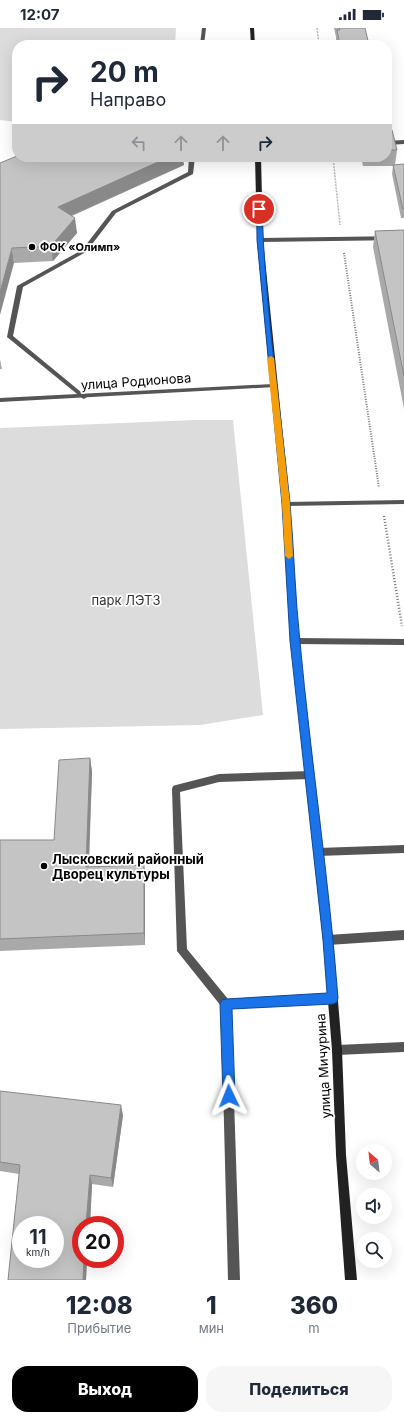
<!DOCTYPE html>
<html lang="ru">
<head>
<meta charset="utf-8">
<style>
	:root { --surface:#fff; --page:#f6f6f7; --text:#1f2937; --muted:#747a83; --accent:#000 }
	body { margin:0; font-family:Inter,sans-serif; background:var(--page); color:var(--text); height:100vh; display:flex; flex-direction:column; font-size:15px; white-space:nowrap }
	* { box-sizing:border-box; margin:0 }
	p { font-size:13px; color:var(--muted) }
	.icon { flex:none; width:22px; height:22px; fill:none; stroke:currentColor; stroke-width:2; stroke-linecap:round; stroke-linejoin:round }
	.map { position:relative; height:1252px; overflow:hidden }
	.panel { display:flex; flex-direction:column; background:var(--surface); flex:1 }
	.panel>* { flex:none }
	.guide { position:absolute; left:12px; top:12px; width:380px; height:122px; border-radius:16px; box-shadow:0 4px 16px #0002; background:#fff; color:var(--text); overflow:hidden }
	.needle { width:26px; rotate:332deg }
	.controls { position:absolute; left:356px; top:1116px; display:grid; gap:8px }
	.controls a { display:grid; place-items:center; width:36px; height:36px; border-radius:50%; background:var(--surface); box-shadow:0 4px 16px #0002; font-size:20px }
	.speed { position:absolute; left:12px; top:1188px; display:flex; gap:8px; font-size:20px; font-weight:700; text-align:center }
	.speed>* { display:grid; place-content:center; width:52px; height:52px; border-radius:50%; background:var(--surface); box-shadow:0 4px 16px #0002; line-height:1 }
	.speed small { font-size:10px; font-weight:400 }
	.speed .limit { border:6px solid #d22; background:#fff; color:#111 }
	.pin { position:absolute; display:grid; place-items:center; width:34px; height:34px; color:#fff; margin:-17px; border:2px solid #fff; border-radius:50%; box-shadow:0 1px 4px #0007 }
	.me { position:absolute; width:44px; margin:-22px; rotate:358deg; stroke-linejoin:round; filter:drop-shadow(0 0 3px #0008) }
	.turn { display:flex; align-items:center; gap:14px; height:84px; padding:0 12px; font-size:18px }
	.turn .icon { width:52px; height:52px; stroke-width:2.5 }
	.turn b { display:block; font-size:28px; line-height:34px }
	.lanes { display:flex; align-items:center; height:38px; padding:0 12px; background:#0003; justify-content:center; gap:20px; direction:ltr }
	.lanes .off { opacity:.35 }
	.eta { display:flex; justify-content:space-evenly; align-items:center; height:68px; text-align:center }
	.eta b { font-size:24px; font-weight:800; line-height:28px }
	.action { display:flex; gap:8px; margin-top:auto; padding:8px 12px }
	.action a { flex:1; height:46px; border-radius:16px; background:var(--accent); color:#fff; font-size:16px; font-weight:800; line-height:46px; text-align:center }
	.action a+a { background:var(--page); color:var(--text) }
	.status { display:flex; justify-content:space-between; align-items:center; height:28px; padding:0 20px; background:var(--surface); direction:ltr }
	.status svg { height:11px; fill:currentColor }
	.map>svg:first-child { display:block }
	.green { fill:#dcdcdc }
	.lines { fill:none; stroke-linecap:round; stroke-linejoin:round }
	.path-far2 { stroke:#777; stroke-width:1.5; stroke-dasharray:0.5 1; stroke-linecap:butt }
	.path-far1 { stroke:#777; stroke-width:2; stroke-dasharray:1 1.5; stroke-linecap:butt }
	.path { stroke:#777; stroke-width:2.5; stroke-dasharray:1 2; stroke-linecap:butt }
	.lane { fill:#555; fill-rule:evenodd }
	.street { fill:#555; fill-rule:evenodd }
	.secondary { fill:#222; fill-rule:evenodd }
	.wall { fill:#a9a9a9 }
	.shaded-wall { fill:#898989 }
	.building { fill:#c4c4c4; stroke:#898989; fill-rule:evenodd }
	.route { fill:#1a73e8; stroke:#114b97 }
	.slow { fill:#f59e0b }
	.poi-dot { fill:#000; stroke:#fff; stroke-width:1.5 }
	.labels { text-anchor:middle; stroke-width:3.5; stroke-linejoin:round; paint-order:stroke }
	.far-poi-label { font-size:11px; font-weight:bold; fill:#000; stroke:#fff; text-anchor:start }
	.street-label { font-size:13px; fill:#000; stroke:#fff }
	.park-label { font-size:13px; fill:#333; stroke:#fff }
	.poi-label { font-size:13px; font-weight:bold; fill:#000; stroke:#fff; text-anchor:start }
</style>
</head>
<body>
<div class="status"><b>12:07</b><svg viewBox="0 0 49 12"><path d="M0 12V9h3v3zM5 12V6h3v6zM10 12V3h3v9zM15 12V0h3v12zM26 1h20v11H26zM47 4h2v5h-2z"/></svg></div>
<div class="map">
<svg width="404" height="1252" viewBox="0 0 404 1252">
	<rect width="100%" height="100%" fill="#fff"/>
	<g class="green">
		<polygon points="0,0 176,0 175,17 17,17 17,94 0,92"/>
		<polygon points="195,392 233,392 263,687 200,697 0,701 0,400"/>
	</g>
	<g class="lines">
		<g class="path-far2">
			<polyline points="317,0 319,17"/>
			<polyline points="333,129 340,197"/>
		</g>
		<polyline class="path-far1" points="344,225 379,460"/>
		<polyline class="path" points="384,488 402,598"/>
		<g class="lane">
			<polygon points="202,0 206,0 204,17 200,17"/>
			<polygon points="189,129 195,129 193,146 116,185 86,224 23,259 13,308 87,369 84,371 82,370 7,309 17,258 82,222 112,183 188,144"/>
			<polygon points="404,208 404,212 260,214 257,212 260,210"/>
			<polygon points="295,610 404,611 404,617 295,616 292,615 291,613 292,611"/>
			<polygon points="310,743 313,744 314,747 313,750 310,751 219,754 180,764 187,921 228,971 333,965 337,967 338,970 337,973 333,975 231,981 240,1252 228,1252 221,978 177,923 172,761 173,758 176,757 219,746"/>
			<polygon points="404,817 404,825 318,828 315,827 313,824 315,821 318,820"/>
			<polygon points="404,902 404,912 328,917 325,915 323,912 325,909 328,907"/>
			<polygon points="404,1014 404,1024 337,1027 333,1026 332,1022 333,1018 337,1017"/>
		</g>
		<g class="street">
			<polygon points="404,112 404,116 387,117 387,113"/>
			<polygon points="273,356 275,357 275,359 0,374 0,370"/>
			<polygon points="404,472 404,476 286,478 282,476 286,474"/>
		</g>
		<g class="secondary">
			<polygon points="250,0 254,0 255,17 251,17"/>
			<polygon points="255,129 261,129 263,212 290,476 299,613 333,912 342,1022 346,1127 357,1252 345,1252 336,1127 332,1022 323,912 291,613 282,476 257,212"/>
		</g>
	</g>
	<g class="wall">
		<polygon points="334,0 365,0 369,17 336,17 336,9"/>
		<polygon points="387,85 389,101 397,122 395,137 404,136 404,190 401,190 392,146 393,138 363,138 361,129 387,129"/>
		<polygon points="0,135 184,137 72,188 77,205 53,233 14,235"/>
		<polygon points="404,202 404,381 373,219 375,203"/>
		<polygon points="0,331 2,341 0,341"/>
		<polygon points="90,730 92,744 89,839 144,837 145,850 145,917 0,923 0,812 54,812"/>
		<polygon points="0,1063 123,1087 113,1159 92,1156 90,1197 81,1197 81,1231 87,1231 86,1252 8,1252 19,1146 0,1143"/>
	</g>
	<g class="shaded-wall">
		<polygon points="390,95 388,111 387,112 388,96"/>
		<polygon points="169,129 183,129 184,137 59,193 58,179"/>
		<polygon points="75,190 77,205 53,233 51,218"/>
		<polygon points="12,220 14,235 0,287 0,264"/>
		<polygon points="90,730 92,744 88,852 86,839"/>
		<polygon points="144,837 145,850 145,917 144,905"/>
		<polygon points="121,1077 123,1087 113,1159 111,1150"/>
		<polygon points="90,1147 92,1156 90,1197 86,1197"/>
		<polygon points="84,1231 87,1231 86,1252 83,1252"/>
	</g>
	<g class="building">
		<polygon points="339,0 365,0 369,17 340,17 337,2 340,2"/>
		<polygon points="387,85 390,95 388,96 388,101 392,102 397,122 387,122"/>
		<polygon points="17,128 17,129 169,129 58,179 75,190 51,218 12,220 0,264 0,135"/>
		<polygon points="404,136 404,181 403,181 393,137"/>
		<polygon points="404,202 404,348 375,203"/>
		<polygon points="90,730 86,839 144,837 144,905 0,911 0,812 54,812 59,732"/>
		<path d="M 0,1063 L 121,1077 L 111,1150 L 90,1147 L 86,1197 L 81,1197 L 81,1231 L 84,1231 L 83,1252 L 8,1252 L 20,1137 L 0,1134 ZM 21,1197 L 55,1197 L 55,1231 L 21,1231 Z"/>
	</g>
	<path class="route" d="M 257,180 L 262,181 C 265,280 280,377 290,475 C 294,521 295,568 300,614 C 311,733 329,851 338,970 L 337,974 L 333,976 L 232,981 L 235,1068 L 233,1072 L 229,1074 L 225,1072 L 223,1068 L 220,976 L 222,972 L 226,971 L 327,965 L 323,912 L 290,613 L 282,476 L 257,212 Z"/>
	<polygon class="slow" points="271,328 274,330 290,476 293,528 289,531 285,528 282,476 267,330"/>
	<g class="poi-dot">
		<circle cx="32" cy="219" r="4"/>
		<circle cx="44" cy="838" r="4"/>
	</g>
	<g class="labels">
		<g class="far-poi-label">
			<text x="40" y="223">ФОК «Олимп»</text>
		</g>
		<g class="street-label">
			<text transform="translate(136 353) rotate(-4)" y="5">улица Родионова</text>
			<text transform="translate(323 1038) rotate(-93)" y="5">улица Мичурина</text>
		</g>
		<g class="park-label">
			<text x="126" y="577">парк ЛЭТЗ</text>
		</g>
		<g class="poi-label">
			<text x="52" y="836">Лысковский районный<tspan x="52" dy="15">Дворец культуры</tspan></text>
		</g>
	</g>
</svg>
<div class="controls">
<a><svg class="needle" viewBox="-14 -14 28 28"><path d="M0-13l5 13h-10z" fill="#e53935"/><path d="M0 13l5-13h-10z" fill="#747a83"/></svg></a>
<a><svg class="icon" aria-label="sound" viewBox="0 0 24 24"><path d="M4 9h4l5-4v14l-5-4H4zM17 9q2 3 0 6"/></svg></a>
<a><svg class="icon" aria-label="search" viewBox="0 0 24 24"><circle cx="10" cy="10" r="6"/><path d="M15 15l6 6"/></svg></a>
</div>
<div class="speed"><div>11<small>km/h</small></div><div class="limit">20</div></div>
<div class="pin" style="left:259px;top:181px;background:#d93025"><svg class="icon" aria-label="arrive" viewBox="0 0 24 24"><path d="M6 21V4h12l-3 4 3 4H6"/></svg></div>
<svg class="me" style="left:229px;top:1068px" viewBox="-20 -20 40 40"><path d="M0-17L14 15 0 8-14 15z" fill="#1a73e8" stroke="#fff" stroke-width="4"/></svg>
<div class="guide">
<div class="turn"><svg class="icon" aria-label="right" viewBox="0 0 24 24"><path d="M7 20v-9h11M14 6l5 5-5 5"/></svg><div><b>20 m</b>Направо</div></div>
<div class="lanes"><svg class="icon off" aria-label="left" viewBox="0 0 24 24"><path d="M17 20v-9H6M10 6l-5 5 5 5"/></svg><svg class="icon off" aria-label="ahead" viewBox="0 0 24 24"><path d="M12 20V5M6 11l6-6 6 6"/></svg><svg class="icon off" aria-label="ahead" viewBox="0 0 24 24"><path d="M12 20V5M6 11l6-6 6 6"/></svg><svg class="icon" aria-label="right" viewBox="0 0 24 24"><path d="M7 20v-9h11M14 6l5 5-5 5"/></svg></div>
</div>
</div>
<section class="panel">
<div class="eta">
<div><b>12:08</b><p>Прибытие</p></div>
<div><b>1</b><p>мин</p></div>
<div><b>360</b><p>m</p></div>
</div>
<div class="action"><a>Выход</a><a>Поделиться</a></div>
</section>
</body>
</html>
